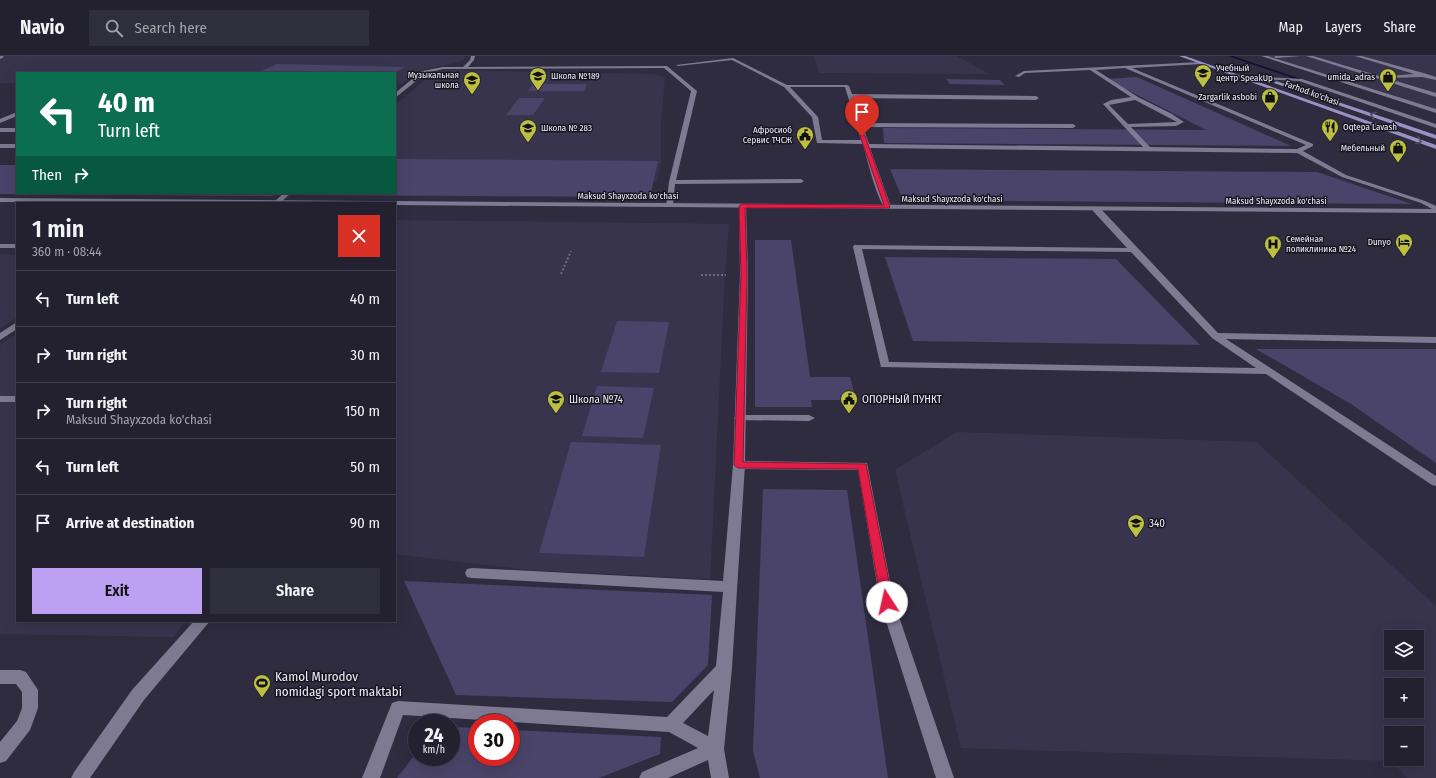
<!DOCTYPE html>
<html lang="en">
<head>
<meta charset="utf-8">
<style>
	:root { --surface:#232130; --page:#2f2e3c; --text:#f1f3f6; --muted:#a3a3ab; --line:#403e4c; --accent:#bca0f2 }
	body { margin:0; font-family:"Fira Sans Condensed",sans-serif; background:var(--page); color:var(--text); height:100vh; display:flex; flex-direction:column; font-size:15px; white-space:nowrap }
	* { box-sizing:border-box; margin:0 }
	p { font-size:13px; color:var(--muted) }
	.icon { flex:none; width:22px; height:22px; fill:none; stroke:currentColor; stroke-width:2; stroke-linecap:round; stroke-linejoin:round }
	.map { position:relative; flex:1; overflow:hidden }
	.panel { position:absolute; left:16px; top:146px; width:380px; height:420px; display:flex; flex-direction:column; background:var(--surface); border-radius:0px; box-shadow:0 4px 16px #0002,0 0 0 1px var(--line) }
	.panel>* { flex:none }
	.banner { position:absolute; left:16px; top:16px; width:380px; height:122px; border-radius:0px; box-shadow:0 4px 16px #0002,0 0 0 1px var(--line); background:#0b6e4f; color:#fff; overflow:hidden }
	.tools { position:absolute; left:1384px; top:574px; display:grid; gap:8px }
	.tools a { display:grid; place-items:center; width:40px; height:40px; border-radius:0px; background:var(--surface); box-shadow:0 4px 16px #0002,0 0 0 1px var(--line); font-size:20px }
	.speed { position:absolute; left:408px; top:658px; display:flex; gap:8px; font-size:20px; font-weight:700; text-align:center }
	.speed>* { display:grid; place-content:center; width:52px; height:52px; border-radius:50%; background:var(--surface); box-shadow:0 4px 16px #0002,0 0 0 1px var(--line); line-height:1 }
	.speed small { font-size:10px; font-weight:400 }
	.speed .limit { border:6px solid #d22; background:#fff; color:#111 }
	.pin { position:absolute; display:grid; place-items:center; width:34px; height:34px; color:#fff; margin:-41px -17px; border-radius:50% 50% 50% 0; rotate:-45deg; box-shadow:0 0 4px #0007 }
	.pin .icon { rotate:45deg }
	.me { position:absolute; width:44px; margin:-22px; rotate:350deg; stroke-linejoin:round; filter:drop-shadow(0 0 3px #0008) }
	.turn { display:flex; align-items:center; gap:14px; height:84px; padding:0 16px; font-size:18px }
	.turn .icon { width:52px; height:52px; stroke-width:2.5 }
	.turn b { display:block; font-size:28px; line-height:34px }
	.then { display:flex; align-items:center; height:38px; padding:0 16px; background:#0003; gap:8px; font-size:15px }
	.round { display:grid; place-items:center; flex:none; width:42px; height:42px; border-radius:0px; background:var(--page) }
	.headline { display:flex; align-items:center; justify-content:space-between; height:68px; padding:0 16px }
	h1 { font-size:24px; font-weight:600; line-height:30px }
	.primary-button { display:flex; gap:8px; margin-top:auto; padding:8px 16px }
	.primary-button a { flex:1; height:46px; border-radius:0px; background:var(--accent); color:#111; font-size:16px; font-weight:600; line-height:46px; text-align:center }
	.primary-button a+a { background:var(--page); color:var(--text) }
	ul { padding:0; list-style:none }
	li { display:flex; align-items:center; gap:12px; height:56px; padding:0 16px; border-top:1px solid var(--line) }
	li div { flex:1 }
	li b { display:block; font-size:15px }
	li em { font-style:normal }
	header { display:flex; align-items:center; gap:24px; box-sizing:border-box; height:56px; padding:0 20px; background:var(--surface); border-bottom:1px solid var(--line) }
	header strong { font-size:19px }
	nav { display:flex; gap:22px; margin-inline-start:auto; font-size:14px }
	.search { width:280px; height:36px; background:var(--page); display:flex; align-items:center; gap:10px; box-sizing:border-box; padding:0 14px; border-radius:0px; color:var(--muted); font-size:15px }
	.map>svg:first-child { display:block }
	.built { fill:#38344e; fill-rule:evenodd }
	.green { fill:#4a446a }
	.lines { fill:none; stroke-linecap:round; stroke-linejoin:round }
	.stream { fill:#180c37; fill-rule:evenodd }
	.path { stroke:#6e6b7d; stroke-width:2; stroke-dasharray:2 2; stroke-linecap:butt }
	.service { fill:#7d7a92; fill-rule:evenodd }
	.minor { fill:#7d7a92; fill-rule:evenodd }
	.tertiary { fill:#7d7a92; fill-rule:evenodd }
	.primary { fill:#9891c3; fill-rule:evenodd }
	.oneway { stroke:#514d69 }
	.route { fill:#e11d48; stroke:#92132f }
	.labels { text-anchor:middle; stroke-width:3; stroke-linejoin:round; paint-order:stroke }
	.far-poi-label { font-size:9px; fill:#edecfa; stroke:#17161f; text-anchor:end }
	.far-street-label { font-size:9px; fill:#edecfa; stroke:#17161f }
	.poi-label { font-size:11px; fill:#edecfa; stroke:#17161f; text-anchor:start }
	.near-poi-label { font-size:13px; fill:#edecfa; stroke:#17161f; text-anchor:start }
</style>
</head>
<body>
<header>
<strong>Navio</strong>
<div class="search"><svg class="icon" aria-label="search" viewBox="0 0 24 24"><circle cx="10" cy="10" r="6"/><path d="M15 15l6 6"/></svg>Search here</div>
<nav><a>Map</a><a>Layers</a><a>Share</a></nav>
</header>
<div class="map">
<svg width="1436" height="722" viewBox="0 0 1436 722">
	<rect width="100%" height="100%" fill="#2f2c40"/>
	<g class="built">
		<polygon points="0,0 465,0 464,4 455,7 420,14 402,28 395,27 395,17 17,17 17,27 0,27"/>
		<polygon points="814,0 956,0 990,18 819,17"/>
		<polygon points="1267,0 1436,0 1436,54"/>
		<polygon points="437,14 652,18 665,21 661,67 661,107 657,125 395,123 395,49"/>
		<polygon points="395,164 729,168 725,219 710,523 529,514 395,498"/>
		<polygon points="0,198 17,199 17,261 0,273"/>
		<polygon points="15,279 17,279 17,565 185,565 174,581 0,578 0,289"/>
		<path d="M 957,376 L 1256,386 L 1436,550 L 1436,722 L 1407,722 L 1392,705 L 961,692 L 895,414 ZM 1391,581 L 1417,581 L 1417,607 L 1391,607 ZM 1391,629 L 1417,629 L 1417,655 L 1391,655 ZM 1391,677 L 1417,677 L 1417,703 L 1391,703 Z"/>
	</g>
	<g class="green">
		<polygon points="277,8 405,11 395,17 257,17"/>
		<polygon points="1137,21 1291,90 884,87 883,72 1206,74 1106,23"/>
		<polygon points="946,23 1000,24 1005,29 950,28"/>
		<polygon points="533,28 587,28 584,35 528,35"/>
		<polygon points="519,42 545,42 533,59 506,59"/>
		<polygon points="395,103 658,105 650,141 297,139 299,137 395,137"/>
		<polygon points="0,109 17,109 17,137 277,137 273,140 0,138"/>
		<polygon points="890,113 1317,116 1412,148 903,144"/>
		<polygon points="755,184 791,184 810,321 850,321 856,344 811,344 812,351 755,351"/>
		<polygon points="885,201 1116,203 1200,289 913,285"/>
		<polygon points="617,265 669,266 659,317 601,316"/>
		<polygon points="1256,293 1436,293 1436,407 1351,348"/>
		<polygon points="597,330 654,332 643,382 582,380"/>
		<polygon points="571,386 661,389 644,501 539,497"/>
		<polygon points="763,433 847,434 888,722 760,722 753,695"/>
		<polygon points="404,525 712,539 708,609 672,646 456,639"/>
		<polygon points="451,671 477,672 477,701 511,701 511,674 661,681 660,698 599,722 397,722 417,696 417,701 451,701"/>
	</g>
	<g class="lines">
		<polygon class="stream" points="1228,0 1233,0 1310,26 1307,27"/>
		<g class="path">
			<polyline points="561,218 571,195"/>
			<polyline points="701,219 726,219"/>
		</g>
		<g class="service">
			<polygon points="0,0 3,0 4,1 0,3"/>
			<polygon points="471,0 475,0 474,4 468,11 667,10 697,35 676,124 801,123 804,125 801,127 675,128 673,149 669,151 666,151 669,126 691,35 664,12 443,13 426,17 395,42 395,37 422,15 443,11 463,11 470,4"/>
			<polygon points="1261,0 1268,0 1436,53 1436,57"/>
			<polygon points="1275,0 1301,0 1276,2 1274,1"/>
			<polygon points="1306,0 1313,0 1436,37 1436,41"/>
			<polygon points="1355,0 1362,0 1427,18 1436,21 1436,24 1422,21 1387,22 1389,20 1414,18"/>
			<path d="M 733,2 L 787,29 L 847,29 L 849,30 L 852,38 L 1036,40 L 1039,42 L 1036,44 L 853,42 L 862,67 L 1073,68 L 1076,70 L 1073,72 L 863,71 L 869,88 L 1143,91 L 1103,48 L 1111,44 L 1131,41 L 1090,14 L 1025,17 L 1019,21 L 1015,20 L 1024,15 L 1200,6 L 1202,8 L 1132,12 L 1313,88 L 1313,90 L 1303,95 L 1346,119 L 1425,145 L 1436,150 L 1436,155 L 1421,147 L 1342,121 L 1297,97 L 870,92 L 891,151 L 887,153 C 878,150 866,99 863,88 L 817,87 L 812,61 L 784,31 L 732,4 L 678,10 L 676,9 ZM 1125,12 L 1306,89 L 1297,93 L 1150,91 L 1131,71 L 1176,70 L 1184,66 L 1172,58 L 1138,41 L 1096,14 ZM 790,31 L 845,31 L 861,84 L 822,84 L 818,61 ZM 1135,44 L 1177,66 L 1128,68 L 1109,49 Z"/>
			<polygon points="1263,21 1302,23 1436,68 1436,72 1299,25 1261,23"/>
			<polygon points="17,56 17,60 0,67 0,63"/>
			<rect x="0" y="72" width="17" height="4"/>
			<rect x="0" y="88" width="17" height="4"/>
			<polygon points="284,137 291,137 280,147 274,147 275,145"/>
			<path d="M 1093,151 L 1099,151 L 1218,277 L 1436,281 L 1436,287 L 1226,283 L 1436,420 L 1436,430 L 1432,429 L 1266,318 L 881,311 L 853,191 L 854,189 L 1127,192 L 1093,155 ZM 862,193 L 1131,196 L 1212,282 L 1256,312 L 889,306 Z"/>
			<rect x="0" y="188" width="17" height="4"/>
			<polygon points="17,266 17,273 0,284 0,277"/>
			<rect x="0" y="340" width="17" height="6"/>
			<polygon points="740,359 809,359 815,362 809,365 736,364 734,362"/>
			<path d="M 739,405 L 743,406 L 745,409 L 732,612 L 724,693 L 729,722 L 711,722 L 708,704 L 668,722 L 639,722 L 642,716 L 698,692 L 669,676 L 403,659 L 380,722 L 362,722 L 392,647 L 398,645 L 667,661 L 716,610 L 723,536 L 472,522 L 467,521 L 465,517 L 467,513 L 472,512 L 723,525 L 733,409 L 735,406 ZM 714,634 L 708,680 L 683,667 Z"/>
			<polygon points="194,565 210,565 144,644 90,722 71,722 74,716 132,634"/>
			<polygon points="0,614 20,614 26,616 38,634 38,652 30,674 6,705 0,707 0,686 17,665 22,652 22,636 16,628 0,628"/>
		</g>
		<polygon class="minor" points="739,148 745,148 746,150 748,218 745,405 867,407 894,546 954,722 936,722 880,546 858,414 739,413 735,412 733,409 740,218"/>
		<g class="tertiary">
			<polygon points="0,142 370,145 374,147 0,146"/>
			<polygon points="392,145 1436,153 1436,157 395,149 395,147 391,147"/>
		</g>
		<g class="primary">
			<polygon points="1179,0 1185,0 1436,89 1436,93"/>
			<polygon points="1276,25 1436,79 1436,83 1274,27"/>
		</g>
	</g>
	<defs><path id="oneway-chevron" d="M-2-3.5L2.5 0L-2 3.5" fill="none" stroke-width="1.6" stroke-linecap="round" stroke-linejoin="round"/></defs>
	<g class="oneway">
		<use href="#oneway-chevron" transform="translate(1373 59) rotate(-161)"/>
		<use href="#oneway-chevron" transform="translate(1419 85) rotate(20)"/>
	</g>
	<polygon class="route" points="862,78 865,80 890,151 889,152 745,152 747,218 743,406 866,408 893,546 891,550 887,551 882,550 881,546 858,413 738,412 734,409 741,218 739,150 742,148 884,149 860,80"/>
	<defs>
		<g id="school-pin" transform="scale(0.9)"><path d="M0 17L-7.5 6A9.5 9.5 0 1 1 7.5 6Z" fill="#bcbf43" stroke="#17161f"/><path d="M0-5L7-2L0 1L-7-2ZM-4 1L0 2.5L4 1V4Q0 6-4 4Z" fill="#111"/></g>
		<g id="shop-pin" transform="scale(0.9)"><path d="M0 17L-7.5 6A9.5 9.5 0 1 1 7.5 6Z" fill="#bcbf43" stroke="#17161f"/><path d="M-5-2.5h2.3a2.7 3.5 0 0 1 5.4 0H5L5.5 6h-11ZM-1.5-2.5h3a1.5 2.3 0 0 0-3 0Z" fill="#111"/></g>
		<g id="restaurant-pin" transform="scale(0.9)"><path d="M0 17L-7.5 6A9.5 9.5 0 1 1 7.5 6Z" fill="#bcbf43" stroke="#17161f"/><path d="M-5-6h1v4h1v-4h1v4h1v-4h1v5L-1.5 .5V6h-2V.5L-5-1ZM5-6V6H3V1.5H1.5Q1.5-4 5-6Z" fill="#111"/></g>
		<g id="civic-pin" transform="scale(0.9)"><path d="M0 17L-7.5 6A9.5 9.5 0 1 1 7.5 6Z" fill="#bcbf43" stroke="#17161f"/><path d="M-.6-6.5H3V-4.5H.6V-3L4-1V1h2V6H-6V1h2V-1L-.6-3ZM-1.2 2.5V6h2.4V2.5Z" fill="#111"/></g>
		<g id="hotel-pin" transform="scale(0.9)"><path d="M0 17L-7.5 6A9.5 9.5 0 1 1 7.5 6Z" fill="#bcbf43" stroke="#17161f"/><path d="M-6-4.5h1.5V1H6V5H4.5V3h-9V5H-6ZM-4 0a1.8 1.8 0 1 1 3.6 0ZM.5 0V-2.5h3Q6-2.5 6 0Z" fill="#111"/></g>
		<g id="hospital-pin" transform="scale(0.9)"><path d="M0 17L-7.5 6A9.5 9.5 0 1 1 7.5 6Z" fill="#bcbf43" stroke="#17161f"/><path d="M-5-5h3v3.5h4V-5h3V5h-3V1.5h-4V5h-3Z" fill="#111"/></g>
		<g id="stadium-pin" transform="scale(0.9)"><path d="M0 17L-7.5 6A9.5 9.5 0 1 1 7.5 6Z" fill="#bcbf43" stroke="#17161f"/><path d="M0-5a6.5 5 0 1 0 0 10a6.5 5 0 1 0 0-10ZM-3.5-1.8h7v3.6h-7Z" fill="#111"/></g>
	</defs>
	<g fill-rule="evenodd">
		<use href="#school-pin" x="1203" y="17"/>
		<use href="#school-pin" x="538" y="20"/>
		<use href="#shop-pin" x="1388" y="21"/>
		<use href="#school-pin" x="472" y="24"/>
		<use href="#shop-pin" x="1270" y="41"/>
		<use href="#restaurant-pin" x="1330" y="71"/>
		<use href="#school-pin" x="528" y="72"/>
		<use href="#civic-pin" x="805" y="79"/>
		<use href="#shop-pin" x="1398" y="92"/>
		<use href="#hotel-pin" x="1404" y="186"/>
		<use href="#hospital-pin" x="1273" y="188"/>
		<use href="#school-pin" x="556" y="343"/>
		<use href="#civic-pin" x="849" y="343"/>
		<use href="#school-pin" x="1136" y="467"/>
		<use href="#stadium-pin" x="262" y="627"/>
	</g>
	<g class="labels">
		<g class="far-poi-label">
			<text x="1216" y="15" text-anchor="start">Учебный<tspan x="1216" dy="10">центр SpeakUp</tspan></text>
			<text x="459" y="22">Музыкальная<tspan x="459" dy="10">школа</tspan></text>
			<text x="551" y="23" text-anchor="start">Школа №189</text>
			<text x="1375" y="24">umida_adras</text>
			<text x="1257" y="44">Zargarlik asbobi</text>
			<text x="1343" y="74" text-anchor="start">Oqtepa Lavash</text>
			<text x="541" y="75" text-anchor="start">Школа № 283</text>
			<text x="792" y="77">Афросиоб<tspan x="792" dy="10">Сервис ТЧСЖ</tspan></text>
			<text x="1385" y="95">Мебельный</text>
			<text x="1286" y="186" text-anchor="start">Семейная<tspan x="1286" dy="10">поликлиника №24</tspan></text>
			<text x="1391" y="189">Dunyo</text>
		</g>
		<g class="far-street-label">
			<text transform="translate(1312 37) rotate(20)" y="3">Farhod ko'chasi</text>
			<text x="628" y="143">Maksud Shayxzoda ko'chasi</text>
			<text x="952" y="146">Maksud Shayxzoda ko'chasi</text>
			<text x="1276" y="148">Maksud Shayxzoda ko'chasi</text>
		</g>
		<g class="poi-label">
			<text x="569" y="347">Школа №74</text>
			<text x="862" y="347">ОПОРНЫЙ ПУНКТ</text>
			<text x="1149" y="471">340</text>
		</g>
		<g class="near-poi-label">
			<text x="275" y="625">Kamol Murodov<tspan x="275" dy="15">nomidagi sport maktabi</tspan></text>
		</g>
	</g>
</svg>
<div class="tools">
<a><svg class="icon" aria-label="layers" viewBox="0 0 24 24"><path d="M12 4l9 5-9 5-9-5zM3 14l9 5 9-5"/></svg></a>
<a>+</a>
<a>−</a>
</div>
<div class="speed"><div>24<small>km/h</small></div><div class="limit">30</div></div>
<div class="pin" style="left:862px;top:80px;background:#d93025"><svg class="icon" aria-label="arrive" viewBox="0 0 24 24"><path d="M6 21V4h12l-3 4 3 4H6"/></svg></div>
<svg class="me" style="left:887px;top:546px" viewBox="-20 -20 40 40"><circle r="19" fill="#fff"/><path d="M0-13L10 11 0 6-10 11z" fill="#e11d48"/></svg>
<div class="banner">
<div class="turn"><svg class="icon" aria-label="left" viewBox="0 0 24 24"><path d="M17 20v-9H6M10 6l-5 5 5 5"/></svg><div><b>40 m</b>Turn left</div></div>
<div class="then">Then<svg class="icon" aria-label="right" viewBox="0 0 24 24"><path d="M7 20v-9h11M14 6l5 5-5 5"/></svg></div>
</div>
<section class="panel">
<div class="headline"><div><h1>1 min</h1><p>360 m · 08:44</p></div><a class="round" style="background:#d93025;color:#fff"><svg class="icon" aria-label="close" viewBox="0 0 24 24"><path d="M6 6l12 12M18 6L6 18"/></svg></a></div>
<ul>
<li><svg class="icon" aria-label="left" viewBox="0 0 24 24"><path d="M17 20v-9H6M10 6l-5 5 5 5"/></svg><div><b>Turn left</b></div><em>40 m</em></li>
<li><svg class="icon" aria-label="right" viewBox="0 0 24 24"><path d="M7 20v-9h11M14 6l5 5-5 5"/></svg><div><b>Turn right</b></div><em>30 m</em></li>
<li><svg class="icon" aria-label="right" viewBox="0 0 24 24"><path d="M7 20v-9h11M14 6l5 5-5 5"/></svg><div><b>Turn right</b><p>Maksud Shayxzoda ko'chasi</p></div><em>150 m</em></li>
<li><svg class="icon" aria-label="left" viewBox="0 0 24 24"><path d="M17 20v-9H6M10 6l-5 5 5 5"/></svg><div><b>Turn left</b></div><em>50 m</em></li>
<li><svg class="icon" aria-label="arrive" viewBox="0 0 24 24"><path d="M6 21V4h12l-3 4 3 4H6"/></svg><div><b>Arrive at destination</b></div><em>90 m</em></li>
</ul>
<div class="primary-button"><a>Exit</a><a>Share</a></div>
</section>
</div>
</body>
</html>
